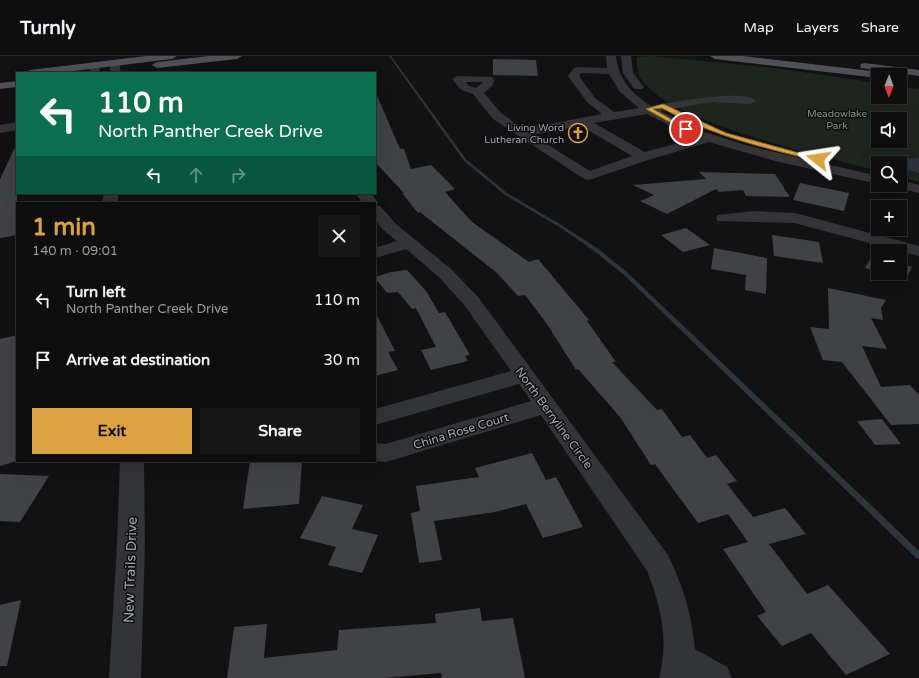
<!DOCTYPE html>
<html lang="en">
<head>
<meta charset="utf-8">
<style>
	:root { --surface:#0e0e0e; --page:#171717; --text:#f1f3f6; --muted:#9b9c9e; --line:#2e2e2e; --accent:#dca241 }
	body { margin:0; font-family:"Varela Round",sans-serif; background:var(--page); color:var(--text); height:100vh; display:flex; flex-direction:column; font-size:15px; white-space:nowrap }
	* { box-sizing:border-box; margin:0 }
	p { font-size:13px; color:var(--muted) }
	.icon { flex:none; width:22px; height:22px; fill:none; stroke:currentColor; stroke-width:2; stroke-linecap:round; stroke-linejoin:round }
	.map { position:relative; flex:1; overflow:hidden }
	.details { position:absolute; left:16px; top:146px; width:360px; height:260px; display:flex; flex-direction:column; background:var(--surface); border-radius:0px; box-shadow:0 4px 16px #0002,0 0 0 1px var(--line) }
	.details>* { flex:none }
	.top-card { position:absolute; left:16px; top:16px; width:360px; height:122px; border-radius:0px; box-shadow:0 4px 16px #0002,0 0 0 1px var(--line); background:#0b6e4f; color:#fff; overflow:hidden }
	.needle { width:26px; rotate:181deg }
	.fabs { position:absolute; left:871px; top:12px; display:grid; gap:8px }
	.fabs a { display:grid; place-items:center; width:36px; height:36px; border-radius:0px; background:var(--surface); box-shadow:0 4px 16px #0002,0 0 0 1px var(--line); font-size:20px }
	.pin { position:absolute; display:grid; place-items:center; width:34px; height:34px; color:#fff; margin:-17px; border:2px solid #fff; border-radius:50%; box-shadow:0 1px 4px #0007 }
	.me { position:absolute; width:44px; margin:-22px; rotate:285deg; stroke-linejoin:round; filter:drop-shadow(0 0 3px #0008) }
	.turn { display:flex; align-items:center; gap:14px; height:84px; padding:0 16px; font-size:18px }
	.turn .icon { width:52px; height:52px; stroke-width:2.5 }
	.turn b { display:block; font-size:28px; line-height:34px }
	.lanes { display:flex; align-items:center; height:38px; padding:0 16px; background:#0003; justify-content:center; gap:20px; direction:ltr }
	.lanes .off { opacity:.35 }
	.round { display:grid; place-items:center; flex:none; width:42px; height:42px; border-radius:0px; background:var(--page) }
	.summary { display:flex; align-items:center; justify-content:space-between; height:68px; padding:0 16px }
	h1 { font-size:24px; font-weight:700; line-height:30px; color:var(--accent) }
	.primary-button { display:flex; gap:8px; margin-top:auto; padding:8px 16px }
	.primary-button a { flex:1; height:46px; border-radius:0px; background:var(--accent); color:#111; font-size:16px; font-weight:700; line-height:46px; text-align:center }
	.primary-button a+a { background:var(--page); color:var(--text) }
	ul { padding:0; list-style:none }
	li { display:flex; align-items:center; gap:12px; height:60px; padding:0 16px }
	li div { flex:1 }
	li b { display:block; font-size:15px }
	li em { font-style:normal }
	header { display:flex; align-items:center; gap:24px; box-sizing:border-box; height:56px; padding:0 20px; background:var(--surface); border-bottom:1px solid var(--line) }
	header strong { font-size:19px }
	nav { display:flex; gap:22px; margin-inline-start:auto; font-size:14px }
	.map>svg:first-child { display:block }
	.green { fill:#1e251f; fill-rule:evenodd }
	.water { fill:#2d343a }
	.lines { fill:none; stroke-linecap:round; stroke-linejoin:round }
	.stream { fill:#2d343a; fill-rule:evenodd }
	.building { fill:#414246 }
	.minor { fill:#333437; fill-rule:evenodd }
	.major { fill:#4f5156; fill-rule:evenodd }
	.route { fill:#dca241; stroke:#8f692a }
	.labels { text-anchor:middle; stroke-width:3; stroke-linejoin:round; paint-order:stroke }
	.far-park-label { font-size:10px; fill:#7e9b7e; stroke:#0d0d0e }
	.far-poi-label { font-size:10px; fill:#a5a9b2; stroke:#0d0d0e; text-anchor:end }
	.street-label { font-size:12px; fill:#a5a9b2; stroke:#0d0d0e }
	.near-street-label { font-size:14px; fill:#a5a9b2; stroke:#0d0d0e }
</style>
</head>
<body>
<header>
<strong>Turnly</strong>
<nav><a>Map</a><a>Layers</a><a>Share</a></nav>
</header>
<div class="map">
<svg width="919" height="622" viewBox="0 0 919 622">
	<rect width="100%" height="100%" fill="#121213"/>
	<path class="green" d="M 651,0 L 775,12 L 878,27 L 878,41 L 900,41 L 900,31 L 919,33 L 919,126 L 900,121 L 900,107 L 878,107 L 878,115 C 828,102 778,90 729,73 C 699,62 666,51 644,27 C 638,20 636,10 637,1 ZM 878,63 L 900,63 L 900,85 L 878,85 Z"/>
	<polygon class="water" points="919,102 919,117 900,111 900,107 893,107 900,103"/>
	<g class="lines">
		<polygon class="stream" points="389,0 391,0 466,103 507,137 563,170 597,192 628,217 919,495 919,503 916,502 624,219 593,194 561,172 505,139 464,105"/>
	</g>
	<g class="building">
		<polygon points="493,3 536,4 538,20 493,19"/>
		<polygon points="375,35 400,93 404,93 411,113 431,109 455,133 445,136 472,166 529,206 538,203 589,264 587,265 616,306 612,306 657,354 662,353 682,381 690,379 707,402 716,399 737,425 727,428 753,461 785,452 806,478 769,488 807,538 828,529 890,598 846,619 811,577 782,590 757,560 766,556 723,493 748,486 728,458 698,467 655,408 651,409 620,361 578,313 576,314 547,268 525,239 518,240 497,217 420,156 418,157 402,137 404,137 375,106"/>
		<polygon points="17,87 17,179 0,182 0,123"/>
		<polygon points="699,116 775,118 790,141 746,140 743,134 719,136 716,133 667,158 640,145 654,139 633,129 706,123"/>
		<polygon points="800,127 849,137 844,155 793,144"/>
		<polygon points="686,172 710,189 683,196 661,179"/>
		<polygon points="772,179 819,186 823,207 774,200"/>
		<polygon points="714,192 767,202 766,238 745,234 746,219 711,213"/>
		<polygon points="873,198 878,200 878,216 865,212"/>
		<polygon points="900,207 912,211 905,225 881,217 900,217"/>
		<polygon points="407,214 426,235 439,257 445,256 470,299 465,300 468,305 431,314 421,294 436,291 416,252 412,253 398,236 387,237 375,222 375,221 391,216"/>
		<polygon points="828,232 886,244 881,252 883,264 871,262 887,293 862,290 881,331 910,329 919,339 919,368 891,369 842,306 823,304 810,271 829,273"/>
		<polygon points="375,256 395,295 388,296 398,314 375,320"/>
		<polygon points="17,279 17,405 0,410 0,283"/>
		<polygon points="882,363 901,388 875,389 857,365"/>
		<polygon points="532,397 546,424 556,421 583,471 543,482 526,448 495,456 434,465 442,504 419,507 411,457 420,455 416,430 479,421 475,412"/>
		<polygon points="250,405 302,405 299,448 243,453"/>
		<polygon points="0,418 49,420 20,466 0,465"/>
		<polygon points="322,440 363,449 352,473 378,479 362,517 328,509 336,491 300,482"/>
		<polygon points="21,544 7,610 0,610 0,549"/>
		<polygon points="480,552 482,565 513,562 525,622 442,622 441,617 385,622 227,622 234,571 267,568 264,602 337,594 339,574 436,567 435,558"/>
	</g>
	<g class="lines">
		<g class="minor">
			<path d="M 606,0 L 616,0 C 618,23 632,38 651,50 C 668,47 746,32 756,45 L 750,48 L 712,46 L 660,55 L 705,76 L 745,89 L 878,120 L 878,128 L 775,105 L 709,86 L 648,104 L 589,124 L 584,123 L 493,63 L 473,38 L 461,34 L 452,23 L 457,20 L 492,21 L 494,24 L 493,29 L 484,37 L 501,57 L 523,73 L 602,58 L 587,46 L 568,20 L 574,12 L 578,11 L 607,12 ZM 581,17 L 609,18 L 620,36 L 639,52 L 614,56 L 595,42 L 579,20 ZM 466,26 L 483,26 L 476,32 L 469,30 ZM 647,58 L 676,73 L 696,82 L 645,96 L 594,67 ZM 581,70 L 632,100 L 590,115 L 532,79 Z"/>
			<polygon points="621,0 631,0 633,17 644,31 642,33 634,33 623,17"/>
			<polygon points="114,4 119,7 121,17 111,17 109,7"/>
			<polygon points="94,6 99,9 100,17 90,17 89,9"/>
			<polygon points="17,66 17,74 0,77 0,69"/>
			<polygon points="900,124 919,129 919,137 895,131 893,129 900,129"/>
			<polygon points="104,137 118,137 118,147 102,147"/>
			<path d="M 356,137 L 371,137 L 378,147 L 376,149 L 380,150 L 396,168 L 451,213 L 479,242 L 668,499 C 684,533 691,555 695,593 L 727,611 L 732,622 L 659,622 C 669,584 661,550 647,515 L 541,359 L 386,406 L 374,405 L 375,387 L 386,388 L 531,345 L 519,328 L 375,369 L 375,353 L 511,315 L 465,250 L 439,221 L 406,193 L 375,202 L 375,192 L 397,185 C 380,171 375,170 375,147 L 362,147 Z"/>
			<polygon points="754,155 795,157 919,190 919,200 794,167 718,165 716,162 718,159"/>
			<polygon points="120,405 144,405 145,488 141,622 109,622 117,488"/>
		</g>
		<g class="major">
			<polygon points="146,0 177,0 172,3 57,17 24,17 30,14"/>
			<polygon points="209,0 242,0 237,3 157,12 152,9 157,6"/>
			<polygon points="710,0 743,0 880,16 886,19 878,19 878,22 715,3"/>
			<polygon points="865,7 919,14 919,20 861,12 860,10 861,8"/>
			<polygon points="17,25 17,31 0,33 0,27"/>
		</g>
	</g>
	<path class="route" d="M 663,48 L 726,77 L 821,103 L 818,105 C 764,92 710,79 662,52 L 653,53 L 688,73 L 684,74 L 646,53 Z"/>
	<defs>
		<g id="church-ring" transform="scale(1)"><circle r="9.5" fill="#0d0d0e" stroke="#dca241" stroke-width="1.5"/><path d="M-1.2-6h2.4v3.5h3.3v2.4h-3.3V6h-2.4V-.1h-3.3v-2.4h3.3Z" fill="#dca241"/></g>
	</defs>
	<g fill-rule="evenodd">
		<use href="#church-ring" x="578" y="77"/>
	</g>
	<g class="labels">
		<g class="far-park-label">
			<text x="837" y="61">Meadowlake<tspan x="837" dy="12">Park</tspan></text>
		</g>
		<g class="far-poi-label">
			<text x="564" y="75">Living Word<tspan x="564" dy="12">Lutheran Church</tspan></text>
		</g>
		<g class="street-label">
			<text transform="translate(554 362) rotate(54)" y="4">North Berryline Circle</text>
			<text transform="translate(461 375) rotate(-17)" y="4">China Rose Court</text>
		</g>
		<g class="near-street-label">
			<text transform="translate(130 514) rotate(-88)" y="5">New Trails Drive</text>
		</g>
	</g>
</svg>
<div class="fabs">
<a><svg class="needle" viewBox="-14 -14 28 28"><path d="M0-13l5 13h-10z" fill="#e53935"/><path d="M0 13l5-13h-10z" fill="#9b9c9e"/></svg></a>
<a><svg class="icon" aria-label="sound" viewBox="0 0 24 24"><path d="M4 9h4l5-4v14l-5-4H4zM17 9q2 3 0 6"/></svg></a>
<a><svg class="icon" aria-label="search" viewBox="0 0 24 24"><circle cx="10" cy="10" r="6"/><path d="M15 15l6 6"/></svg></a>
<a>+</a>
<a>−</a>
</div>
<div class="pin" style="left:686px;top:73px;background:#d93025"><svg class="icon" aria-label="arrive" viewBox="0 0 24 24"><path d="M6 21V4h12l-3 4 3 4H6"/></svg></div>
<svg class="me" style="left:818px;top:103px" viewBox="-20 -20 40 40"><path d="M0-17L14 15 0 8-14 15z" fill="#dca241" stroke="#fff" stroke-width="4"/></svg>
<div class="top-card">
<div class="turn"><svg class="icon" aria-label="left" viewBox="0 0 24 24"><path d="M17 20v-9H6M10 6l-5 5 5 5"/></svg><div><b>110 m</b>North Panther Creek Drive</div></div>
<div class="lanes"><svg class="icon" aria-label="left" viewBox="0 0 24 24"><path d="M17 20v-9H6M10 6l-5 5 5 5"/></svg><svg class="icon off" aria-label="ahead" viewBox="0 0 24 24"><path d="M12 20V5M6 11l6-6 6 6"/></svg><svg class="icon off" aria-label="right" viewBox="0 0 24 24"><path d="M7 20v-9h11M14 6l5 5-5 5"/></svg></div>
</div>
<section class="details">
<div class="summary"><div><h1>1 min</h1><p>140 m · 09:01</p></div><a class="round"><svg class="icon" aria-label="close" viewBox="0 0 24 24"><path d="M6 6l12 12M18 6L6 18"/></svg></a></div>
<ul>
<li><svg class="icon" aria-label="left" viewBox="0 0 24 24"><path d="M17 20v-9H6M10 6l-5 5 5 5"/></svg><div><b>Turn left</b><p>North Panther Creek Drive</p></div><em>110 m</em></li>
<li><svg class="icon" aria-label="arrive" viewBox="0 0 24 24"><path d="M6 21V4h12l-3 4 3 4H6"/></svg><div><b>Arrive at destination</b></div><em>30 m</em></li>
</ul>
<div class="primary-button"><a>Exit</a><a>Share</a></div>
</section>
</div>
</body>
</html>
